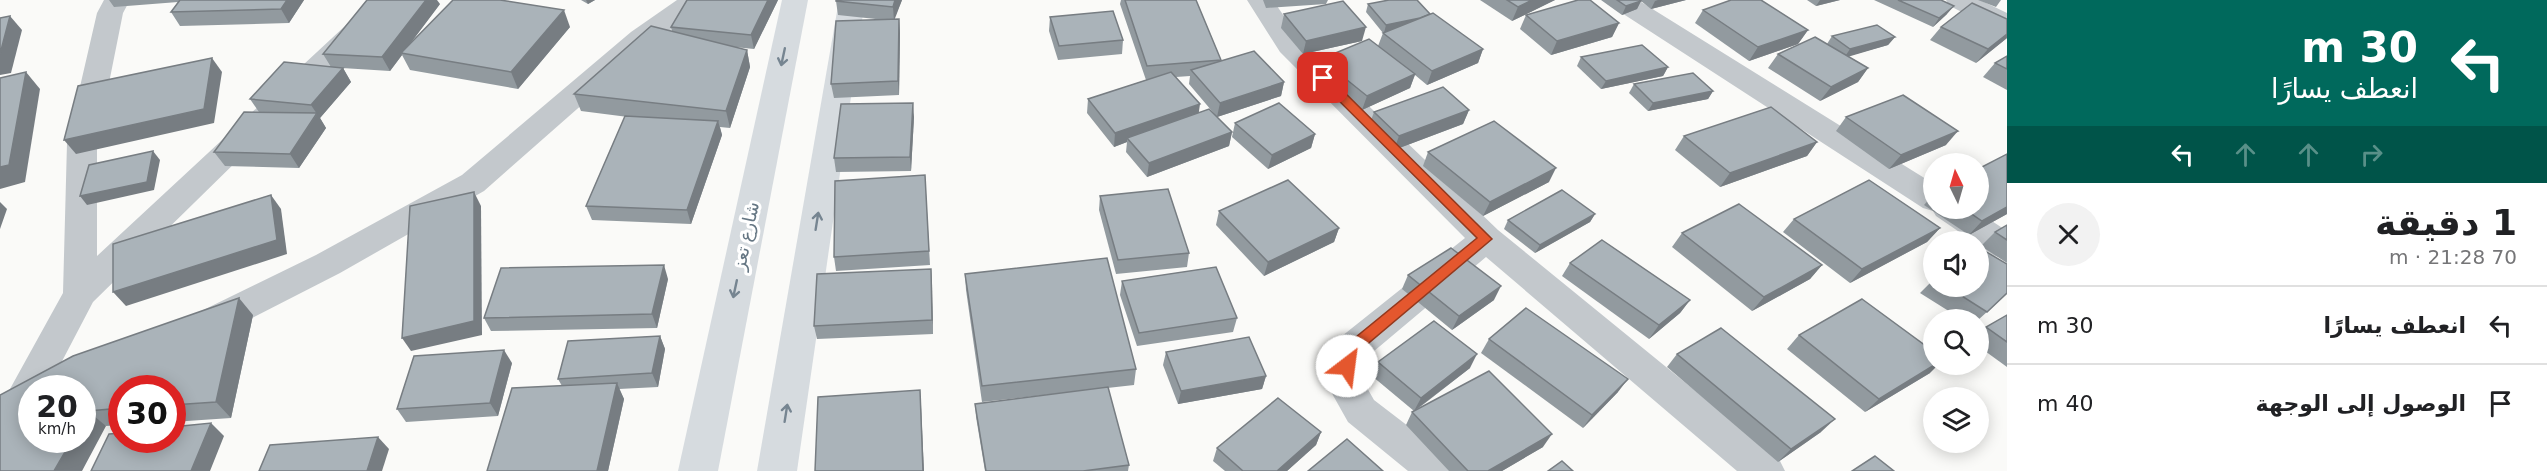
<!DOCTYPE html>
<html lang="ar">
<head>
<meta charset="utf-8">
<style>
	:root { --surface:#fff; --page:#f2f2f2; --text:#202124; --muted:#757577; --line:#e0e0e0 }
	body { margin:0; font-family:"DejaVu Sans",Vazirmatn,sans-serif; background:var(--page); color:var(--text); direction:rtl; height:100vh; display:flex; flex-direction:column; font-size:22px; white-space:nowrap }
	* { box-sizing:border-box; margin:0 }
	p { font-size:20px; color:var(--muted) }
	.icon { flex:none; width:33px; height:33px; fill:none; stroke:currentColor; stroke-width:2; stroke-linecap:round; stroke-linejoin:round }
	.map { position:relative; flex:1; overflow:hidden; direction:ltr }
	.sheet { display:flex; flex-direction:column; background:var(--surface); width:540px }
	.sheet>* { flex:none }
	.hud { background:#00695c; color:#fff; overflow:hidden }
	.needle { width:39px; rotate:355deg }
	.fabs { position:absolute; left:1923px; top:153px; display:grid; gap:12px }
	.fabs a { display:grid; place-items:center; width:66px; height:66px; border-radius:50%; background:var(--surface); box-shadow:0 3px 15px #0003; font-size:30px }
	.speed { position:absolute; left:18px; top:375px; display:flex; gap:12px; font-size:30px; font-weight:700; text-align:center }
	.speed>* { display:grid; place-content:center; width:78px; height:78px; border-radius:50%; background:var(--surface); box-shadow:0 3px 15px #0003; line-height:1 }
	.speed small { font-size:15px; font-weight:400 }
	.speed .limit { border:9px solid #d22; background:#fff; color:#111 }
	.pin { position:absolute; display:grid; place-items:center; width:51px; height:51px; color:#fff; margin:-26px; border-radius:12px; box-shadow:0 3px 9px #0006 }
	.me { position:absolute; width:66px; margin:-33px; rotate:30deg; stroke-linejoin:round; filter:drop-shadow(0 0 4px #0008) }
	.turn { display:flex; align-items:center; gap:21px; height:126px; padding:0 30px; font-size:27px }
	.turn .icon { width:78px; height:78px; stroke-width:2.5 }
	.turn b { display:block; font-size:42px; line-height:51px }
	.lanes { display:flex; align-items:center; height:57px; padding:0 30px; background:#0003; justify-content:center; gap:30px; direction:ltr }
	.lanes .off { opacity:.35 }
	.round { display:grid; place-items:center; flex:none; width:63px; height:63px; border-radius:32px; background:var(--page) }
	.headline { display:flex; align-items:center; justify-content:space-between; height:102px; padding:0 30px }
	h1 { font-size:36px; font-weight:600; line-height:45px }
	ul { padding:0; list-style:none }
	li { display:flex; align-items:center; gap:18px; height:78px; padding:0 30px; border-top:2px solid var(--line) }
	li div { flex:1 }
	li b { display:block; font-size:22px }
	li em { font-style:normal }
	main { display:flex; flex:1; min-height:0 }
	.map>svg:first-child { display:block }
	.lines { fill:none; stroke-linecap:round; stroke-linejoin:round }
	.minor { fill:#c3c8cc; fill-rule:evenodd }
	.major { fill:#d6dbdf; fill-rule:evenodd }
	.wall { fill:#929a9f }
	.shaded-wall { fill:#777d82 }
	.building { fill:#aab3b9; stroke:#777d82; stroke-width:1.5 }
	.oneway { stroke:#768591 }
	.route { fill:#e4572e; stroke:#94391e; stroke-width:1.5 }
	.labels { text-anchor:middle; stroke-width:6; stroke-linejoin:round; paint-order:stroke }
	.street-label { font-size:18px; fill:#657683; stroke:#fff }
</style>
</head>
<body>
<main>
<section class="sheet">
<div class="hud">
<div class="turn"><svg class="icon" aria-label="left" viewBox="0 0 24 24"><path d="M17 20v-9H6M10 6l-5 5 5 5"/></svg><div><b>30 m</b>انعطف يسارًا</div></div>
<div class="lanes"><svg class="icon" aria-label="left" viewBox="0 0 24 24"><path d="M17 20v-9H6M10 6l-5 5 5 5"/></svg><svg class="icon off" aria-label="ahead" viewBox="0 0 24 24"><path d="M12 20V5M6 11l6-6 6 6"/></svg><svg class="icon off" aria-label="ahead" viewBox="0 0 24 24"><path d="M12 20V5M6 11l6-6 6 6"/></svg><svg class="icon off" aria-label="right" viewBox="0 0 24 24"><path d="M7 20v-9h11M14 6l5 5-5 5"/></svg></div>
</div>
<div class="headline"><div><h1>1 دقيقة</h1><p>70 m · 21:28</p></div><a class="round"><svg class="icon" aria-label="close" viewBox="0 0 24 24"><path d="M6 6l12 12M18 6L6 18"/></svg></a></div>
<ul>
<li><svg class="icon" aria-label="left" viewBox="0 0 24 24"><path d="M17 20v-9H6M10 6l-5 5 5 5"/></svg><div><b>انعطف يسارًا</b></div><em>30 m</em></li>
<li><svg class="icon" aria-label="arrive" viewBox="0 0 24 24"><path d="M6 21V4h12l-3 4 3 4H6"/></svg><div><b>الوصول إلى الوجهة</b></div><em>40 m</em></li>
</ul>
</section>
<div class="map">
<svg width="2007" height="471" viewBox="0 0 2007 471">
	<rect width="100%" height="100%" fill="#fafaf8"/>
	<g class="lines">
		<g class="minor">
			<path d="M 104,0 L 130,0 L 123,13 L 97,143 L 97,256 L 373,0 L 401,0 L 93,302 L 48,388 L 32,388 C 32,418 32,442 0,454 L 0,407 L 63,293 L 67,143 L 97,13 Z"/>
			<polygon points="677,0 707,0 703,6 651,44 484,191 340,273 219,335 206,339 193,335 188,325 193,315 316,255 462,175 631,32"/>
			<polygon points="1247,0 1273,0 1300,40 1498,230 1779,459 1785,471 1737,471 1486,257 1367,357 1362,379 1374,400 1451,459 1457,471 1408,471 1348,422 1325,381 1332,350 1337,340 1465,238 1280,52"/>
			<polygon points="1607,0 1638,0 1934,184 1934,208 1972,208 2007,231 2007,259 1995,256 1978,245 1978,242 1974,242 1936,216 1933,211 1923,208 1611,6"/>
			<polygon points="1946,0 1980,0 2007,13 2007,32 1997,30 1950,6"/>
		</g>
		<g class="major">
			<polygon points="782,0 808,0 718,471 678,471"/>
			<polygon points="839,0 865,0 797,471 757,471"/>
		</g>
	</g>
	<g class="wall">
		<polygon points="109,0 304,0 289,23 180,26 171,12 178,2 114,7"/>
		<polygon points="581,0 595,0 588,4"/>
		<polygon points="687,0 778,0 754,49 734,47 747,50 750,67 730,128 720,127 722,135 691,224 592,220 586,206 628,117 581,111 574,94 672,32 671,27"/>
		<polygon points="902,0 894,19 899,19 900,33 899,95 834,98 831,84 885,20 838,15 836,1"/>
		<polygon points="1121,0 1196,0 1221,60 1220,61 1284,82 1281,96 1217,117 1189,84 1190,76 1176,77 1199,113 1232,132 1229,146 1147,177 1126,152 1127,142 1114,147 1087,113 1088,99 1146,80 1120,4"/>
		<polygon points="1263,0 1328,0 1326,4 1266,8"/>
		<polygon points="1480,0 1555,0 1512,21"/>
		<polygon points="1601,0 1686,0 1651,9 1641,1 1637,9 1622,15"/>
		<polygon points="1807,0 1840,0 1816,6"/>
		<polygon points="1874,0 1941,0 1947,14 1933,27"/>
		<polygon points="1978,0 2001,0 1996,7"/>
		<polygon points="440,4 410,44 570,27 518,89 410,70 402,55 390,71 342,68 343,68 351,82 320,118 326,128 299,168 225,166 214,152 259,112 250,99 331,67 323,54"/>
		<polygon points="1368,4 1430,14 1483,49 1478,63 1427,85 1415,75 1410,88 1362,110 1317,73 1321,59 1378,46 1383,33 1366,12"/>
		<polygon points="1703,10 1808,30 1798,44 1749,61 1695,23"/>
		<polygon points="1284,14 1362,41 1303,54 1281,28"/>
		<polygon points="1526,15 1619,23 1612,37 1551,55 1520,29"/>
		<polygon points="1050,17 1123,40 1122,54 1058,60 1049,31"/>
		<polygon points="2007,19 2007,38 1976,63 1930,40 1941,27"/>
		<polygon points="1832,36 1895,37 1888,45 1848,56 1868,68 1858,82 1820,101 1768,68 1778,54 1827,44"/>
		<polygon points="2007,56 2007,90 1983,77 1995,63"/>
		<polygon points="1581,57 1668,67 1663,76 1601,89 1577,66"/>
		<polygon points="1634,84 1713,91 1708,99 1648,111 1629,93"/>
		<polygon points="1469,110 1463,124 1394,150 1369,126 1374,112"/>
		<polygon points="914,117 911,171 836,172 834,158"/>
		<polygon points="1846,117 1946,145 1889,169 1836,131"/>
		<polygon points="1235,123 1315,134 1311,148 1268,169 1232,137"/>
		<polygon points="1684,136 1817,142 1807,156 1720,187 1675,150"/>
		<polygon points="1428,152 1549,182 1483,216 1423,166"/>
		<polygon points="2007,154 2007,214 1969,235 1924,205 1934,194 1934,208 1978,208"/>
		<polygon points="925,175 930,265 836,271 834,257"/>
		<polygon points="1100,196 1189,253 1187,267 1116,274 1099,210"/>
		<polygon points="1219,211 1339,228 1334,242 1264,276 1216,225"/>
		<polygon points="1595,214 1590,222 1535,253 1504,229 1508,220"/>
		<polygon points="1794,219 1940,228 1927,242 1850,283 1783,232"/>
		<polygon points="2007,225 2007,263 1981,246 1995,232"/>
		<polygon points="1682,233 1822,265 1810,279 1752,311 1672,247"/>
		<polygon points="1570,263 1690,300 1680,313 1649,339 1562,276"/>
		<polygon points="931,269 933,334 817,339 814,326"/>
		<polygon points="965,274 1136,369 1134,385 982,402 966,290"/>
		<polygon points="1408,275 1494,300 1452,330 1402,289"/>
		<polygon points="668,279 657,328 491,331 484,318"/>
		<polygon points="1934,279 1934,286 1978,286 2007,294 1978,320 1963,320 1920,293"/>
		<polygon points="1122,281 1237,318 1233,332 1137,346 1120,295"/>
		<polygon points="253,315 231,418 172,422 172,388 122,388 122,425 106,426 0,395"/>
		<polygon points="2007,315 2007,367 1978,346 1978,333 1986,327"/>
		<polygon points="1799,335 1930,373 1865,412 1787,349"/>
		<polygon points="660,336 665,349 658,387 619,389 624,399 608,471 487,471 562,386 558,379"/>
		<polygon points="1489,339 1618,392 1583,428 1481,353"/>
		<polygon points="1166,352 1266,376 1262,389 1178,404 1163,365"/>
		<polygon points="1677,354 1821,432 1778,462 1667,367"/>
		<polygon points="1378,362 1470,368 1415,411 1543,447 1502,471 1449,471 1406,425 1412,412 1414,411 1372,376"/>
		<polygon points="512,363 498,416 406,422 397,409"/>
		<polygon points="975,404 1129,465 1128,471 985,471 976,417"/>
		<polygon points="1321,432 1316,445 1287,471 1225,471 1213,461 1217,448"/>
	</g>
	<g class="shaded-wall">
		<polygon points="287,0 304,0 289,23 281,9"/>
		<polygon points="426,0 437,0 440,4 403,53 401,53 402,55 390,71 382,57"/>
		<polygon points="586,0 595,0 588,4"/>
		<polygon points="768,0 778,0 754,49 751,35"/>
		<polygon points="895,0 902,0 894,21 893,7"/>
		<polygon points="1532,0 1555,0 1512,21 1518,7"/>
		<polygon points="1658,0 1686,0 1651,9 1655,1"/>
		<polygon points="1820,0 1840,0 1816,6"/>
		<polygon points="1641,1 1637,9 1622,15 1626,6"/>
		<polygon points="1954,6 1947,14 1933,27 1939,18"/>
		<polygon points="564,10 570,27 518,89 511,72"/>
		<polygon points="1432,15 1384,33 1386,25"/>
		<polygon points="10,16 22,30 11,73 0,75 0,54"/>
		<polygon points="899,19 900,33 899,95 898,81"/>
		<polygon points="1619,23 1612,37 1551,55 1557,41"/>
		<polygon points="1366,27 1362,41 1303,54 1306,41"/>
		<polygon points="1808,30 1798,44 1749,61 1758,47"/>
		<polygon points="2007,34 2007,38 1976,63 1988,49"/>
		<polygon points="1895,37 1888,45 1844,58 1850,49"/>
		<polygon points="1483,49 1478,63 1427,85 1432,71"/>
		<polygon points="747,50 750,67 730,128 726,111"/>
		<polygon points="212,58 222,72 214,123 76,154 64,140"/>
		<polygon points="1668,67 1663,76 1601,89 1606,81"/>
		<polygon points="343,68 351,82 320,118 326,128 299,168 290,154 317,114 311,105"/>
		<polygon points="1868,68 1858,82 1820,101 1831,87"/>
		<polygon points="26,72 40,89 25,182 0,189 0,167"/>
		<polygon points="1415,74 1410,88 1362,110 1367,96"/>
		<polygon points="1284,82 1281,96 1217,117 1220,103"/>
		<polygon points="1713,91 1708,99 1648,111 1653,103"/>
		<polygon points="913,103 914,117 911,171 910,157"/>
		<polygon points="1200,104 1198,118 1127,138 1127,142 1114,147 1115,133"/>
		<polygon points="1469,110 1463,124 1394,150 1399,136"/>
		<polygon points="718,121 722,135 691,224 687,210"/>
		<polygon points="1958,131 1946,145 1889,169 1901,155"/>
		<polygon points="1232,132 1229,146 1147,177 1149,163"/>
		<polygon points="1315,134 1311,148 1268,169 1272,155"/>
		<polygon points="1817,142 1807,156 1720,187 1730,173"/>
		<polygon points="153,151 160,160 154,190 87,205 80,196"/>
		<polygon points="1556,168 1549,182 1483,216 1490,202"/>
		<polygon points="474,192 481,206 482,335 411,351 402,338"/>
		<polygon points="271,195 281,209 287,254 126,306 113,292"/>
		<polygon points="0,202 7,209 0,229"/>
		<polygon points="2007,207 2007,214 1969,235 1982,221"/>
		<polygon points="1595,214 1590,222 1535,253 1540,245"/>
		<polygon points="1339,228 1334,242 1264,276 1268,262"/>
		<polygon points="1940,228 1927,242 1850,283 1862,269"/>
		<polygon points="664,265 668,279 657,328 652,314"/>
		<polygon points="1822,265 1810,279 1752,311 1764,297"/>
		<polygon points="931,269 932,283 933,334 932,320"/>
		<polygon points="1501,286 1494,300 1452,330 1459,316"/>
		<polygon points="239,298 253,315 231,418 216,402"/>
		<polygon points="1690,300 1680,313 1649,339 1659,325"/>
		<polygon points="660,336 665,349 658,387 652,373"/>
		<polygon points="504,350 512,363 498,416 490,403"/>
		<polygon points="1477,354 1470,368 1414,411 1421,398"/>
		<polygon points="1936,364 1939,364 1930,373 1865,412 1879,399"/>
		<polygon points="1266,376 1262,389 1178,404 1181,391"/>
		<polygon points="1628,379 1618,392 1583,428 1592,415"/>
		<polygon points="617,383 624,399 608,471 597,471"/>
		<polygon points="920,390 921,405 924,471 923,471"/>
		<polygon points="88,411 106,426 82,471 54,471 72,440 82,440 82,420"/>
		<polygon points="1835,419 1821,432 1778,462 1791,449"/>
		<polygon points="211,423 224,436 210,471 191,471"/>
		<polygon points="1321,432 1316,445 1287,471 1277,471"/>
		<polygon points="1552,434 1543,447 1502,471 1488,471"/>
		<polygon points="378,437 389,449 382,471 367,471"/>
	</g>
	<g class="building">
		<polygon points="180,0 287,0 281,9 171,12"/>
		<polygon points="367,0 426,0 382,57 323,54"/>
		<polygon points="453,0 500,0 564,10 511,72 401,53"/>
		<polygon points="687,0 768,0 751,35 671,27"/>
		<polygon points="836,0 895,0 893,7 836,1"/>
		<polygon points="1125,0 1196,0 1221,60 1147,66"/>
		<polygon points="1389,0 1417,0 1430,14 1420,18 1386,25 1368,4"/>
		<polygon points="1507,0 1532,0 1518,7"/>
		<polygon points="1578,0 1590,0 1619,23 1557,41 1526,15"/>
		<polygon points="1617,0 1640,0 1641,1 1626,6"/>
		<polygon points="1731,0 1761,0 1808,30 1758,47 1703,10"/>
		<polygon points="1898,0 1941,0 1954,6 1939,18"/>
		<polygon points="1343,1 1366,27 1306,41 1284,14"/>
		<polygon points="1972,3 2007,19 2007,34 1988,49 1941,27"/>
		<polygon points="1113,11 1123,40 1059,46 1050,17"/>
		<polygon points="1433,13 1483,49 1432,71 1383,33"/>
		<polygon points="10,16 0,54 0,18"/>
		<polygon points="899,19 898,81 831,84 836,21"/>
		<polygon points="1877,25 1895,37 1850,49 1832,36"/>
		<polygon points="651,26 747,50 726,111 574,94"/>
		<polygon points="1815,37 1868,68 1831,87 1778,54"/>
		<polygon points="1369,39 1415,74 1367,96 1321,59"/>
		<polygon points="1642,45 1668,67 1606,81 1581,57"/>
		<polygon points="1254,51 1284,82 1220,103 1191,70"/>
		<polygon points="2007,56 2007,69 1995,63"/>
		<polygon points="212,58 204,109 64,140 78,86"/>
		<polygon points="284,62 343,68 311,105 250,99"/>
		<polygon points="26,72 9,165 0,167 0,78"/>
		<polygon points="1171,72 1200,104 1115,133 1088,99"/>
		<polygon points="1693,73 1713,91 1653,103 1634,84"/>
		<polygon points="1443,87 1469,110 1399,136 1374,112"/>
		<polygon points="1903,95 1958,131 1901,155 1846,117"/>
		<polygon points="913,103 910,157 834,158 841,104"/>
		<polygon points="1279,103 1315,134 1272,155 1235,123"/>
		<polygon points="1771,107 1817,142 1730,173 1684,136"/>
		<polygon points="1209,109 1232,132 1149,163 1127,138"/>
		<polygon points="244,112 317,113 290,154 214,152"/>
		<polygon points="625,116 718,121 687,210 586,206"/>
		<polygon points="1494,121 1556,168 1490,202 1428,152"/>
		<polygon points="153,151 147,182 80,196 89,165"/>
		<polygon points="2007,154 2007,207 1982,221 1963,208 1978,208 1978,169"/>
		<polygon points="925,175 929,251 834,257 835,181"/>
		<polygon points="1288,180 1339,228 1268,262 1219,211"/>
		<polygon points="1869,180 1940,228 1862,269 1794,219"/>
		<polygon points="1168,189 1189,253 1118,260 1100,196"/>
		<polygon points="1562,190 1595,214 1540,245 1508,220"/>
		<polygon points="474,192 474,321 402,338 410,206"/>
		<polygon points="271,195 277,240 113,292 113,244"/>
		<polygon points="1739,204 1822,265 1764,297 1682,233"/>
		<polygon points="2007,225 2007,240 1995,232"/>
		<polygon points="1602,240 1690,300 1659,325 1570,263"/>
		<polygon points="1978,247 2007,264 2007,293 1987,312 1946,286 1978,286"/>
		<polygon points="1451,248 1501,286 1459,316 1408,275"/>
		<polygon points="1107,258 1136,369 982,386 965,274"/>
		<polygon points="664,265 652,314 484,318 501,268"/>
		<polygon points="1216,267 1237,318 1139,333 1122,281"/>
		<polygon points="931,269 932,320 814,326 817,274"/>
		<polygon points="239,298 216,402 172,405 172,388 122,388 122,408 88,411 82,420 82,388 32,388 32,440 72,440 54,471 0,471 0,395 73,356"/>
		<polygon points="1862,299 1934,352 1934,364 1936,364 1879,399 1799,335"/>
		<polygon points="1526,308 1628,379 1592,415 1489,339"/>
		<polygon points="2007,315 2007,342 1986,327"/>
		<polygon points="1434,321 1477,354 1421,398 1378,362"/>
		<polygon points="1721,328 1835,419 1791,449 1677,354"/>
		<polygon points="660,336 652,373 558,379 568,341"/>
		<polygon points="1249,337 1266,376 1181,391 1166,352"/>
		<polygon points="504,350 490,403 397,409 414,356"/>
		<polygon points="1489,371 1552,434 1488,471 1468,471 1412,412"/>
		<polygon points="617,383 597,471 487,471 512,388"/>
		<polygon points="1108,387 1129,465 1083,471 986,471 975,404"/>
		<polygon points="920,390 923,471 815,471 818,397"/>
		<polygon points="1278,398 1321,432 1277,471 1243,471 1217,448"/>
		<polygon points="211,423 191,471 91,471 109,434 122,433 122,440 172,440 172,427"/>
		<polygon points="378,437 367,471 259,471 270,445"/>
		<polygon points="1347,439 1383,471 1308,471"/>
		<polygon points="1875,456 1894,471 1852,471"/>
		<polygon points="1562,461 1573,471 1548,471"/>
	</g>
	<defs><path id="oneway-shaft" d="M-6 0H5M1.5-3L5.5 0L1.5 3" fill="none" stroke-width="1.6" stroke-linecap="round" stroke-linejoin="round" transform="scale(1.5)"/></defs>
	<g class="oneway">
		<use href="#oneway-shaft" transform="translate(783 57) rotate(102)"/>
		<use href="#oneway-shaft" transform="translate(817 221) rotate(-81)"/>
		<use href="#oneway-shaft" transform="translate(735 289) rotate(102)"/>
		<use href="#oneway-shaft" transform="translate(786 413) rotate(-81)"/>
	</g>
	<polygon class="route" points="1323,74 1327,75 1492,239 1357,353 1352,370 1347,372 1341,370 1339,366 1345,346 1477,238 1319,81 1319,75"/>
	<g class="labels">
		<g class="street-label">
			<text transform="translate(746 236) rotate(-78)" y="6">شارع تعز</text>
		</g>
	</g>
</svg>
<div class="fabs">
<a><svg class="needle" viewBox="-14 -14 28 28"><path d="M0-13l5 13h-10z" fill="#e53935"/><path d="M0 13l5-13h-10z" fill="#757577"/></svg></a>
<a><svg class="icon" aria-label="sound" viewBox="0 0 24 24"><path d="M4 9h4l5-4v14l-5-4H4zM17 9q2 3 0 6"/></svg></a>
<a><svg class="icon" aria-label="search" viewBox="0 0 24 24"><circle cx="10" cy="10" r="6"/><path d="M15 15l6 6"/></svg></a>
<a><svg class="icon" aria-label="layers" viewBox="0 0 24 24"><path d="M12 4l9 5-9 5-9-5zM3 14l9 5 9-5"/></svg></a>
</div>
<div class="speed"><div>20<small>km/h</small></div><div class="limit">30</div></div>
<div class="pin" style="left:1323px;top:78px;background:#d93025"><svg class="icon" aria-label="arrive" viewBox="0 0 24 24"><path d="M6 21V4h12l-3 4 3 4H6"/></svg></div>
<svg class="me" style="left:1347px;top:366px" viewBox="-20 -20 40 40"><circle r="19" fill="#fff"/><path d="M0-13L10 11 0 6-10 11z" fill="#e4572e"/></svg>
</div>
</main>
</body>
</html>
